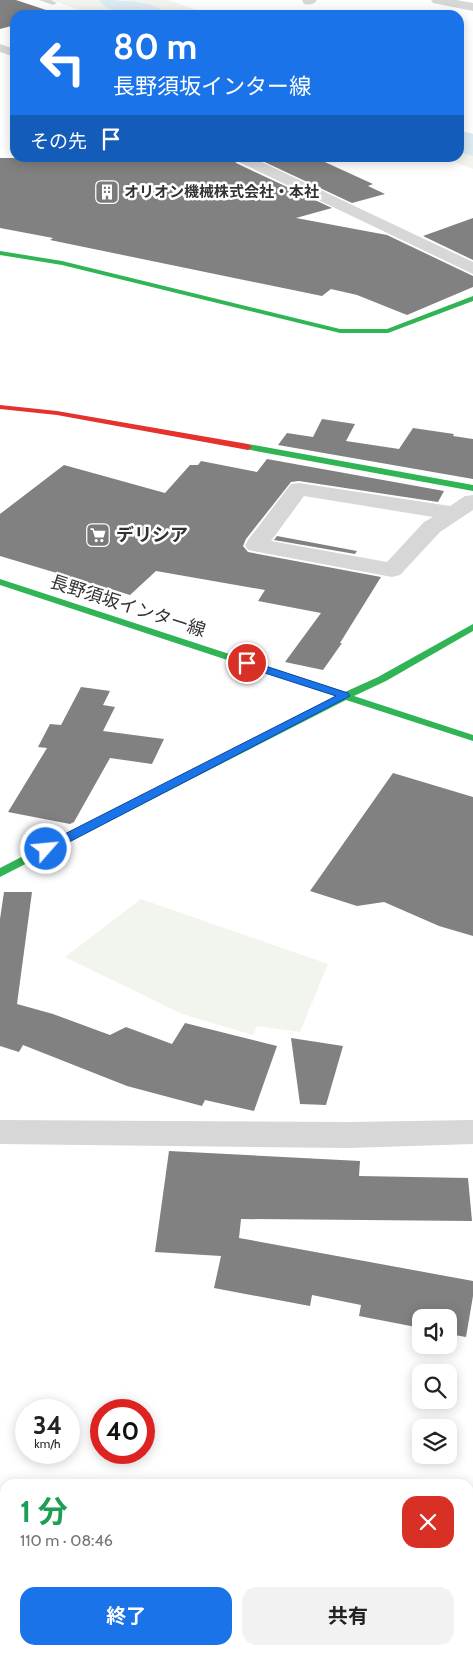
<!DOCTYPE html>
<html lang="ja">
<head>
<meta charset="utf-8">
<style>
	:root { --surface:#fff; --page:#f2f2f2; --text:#222; --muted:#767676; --accent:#1a73e8 }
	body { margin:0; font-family:Cabin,"Noto Sans JP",sans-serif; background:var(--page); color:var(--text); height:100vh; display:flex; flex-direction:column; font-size:19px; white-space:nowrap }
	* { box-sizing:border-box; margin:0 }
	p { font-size:16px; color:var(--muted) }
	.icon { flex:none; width:28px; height:28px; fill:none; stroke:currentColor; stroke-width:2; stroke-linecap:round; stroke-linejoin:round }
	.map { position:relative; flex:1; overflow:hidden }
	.side { position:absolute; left:0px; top:1479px; width:474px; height:176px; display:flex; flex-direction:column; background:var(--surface); border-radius:15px 15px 0 0; box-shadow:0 2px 12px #0003 }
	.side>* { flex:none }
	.guide { position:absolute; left:10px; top:10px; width:454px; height:152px; border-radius:15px; box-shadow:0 2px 12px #0003; background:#1a73e8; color:#fff; overflow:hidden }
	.fabs { position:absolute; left:412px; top:1309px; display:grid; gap:10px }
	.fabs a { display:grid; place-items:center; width:45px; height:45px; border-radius:10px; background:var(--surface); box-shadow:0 2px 12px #0003; font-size:25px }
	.speed { position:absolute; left:15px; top:1399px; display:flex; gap:10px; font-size:25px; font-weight:700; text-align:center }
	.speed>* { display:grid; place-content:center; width:65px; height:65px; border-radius:50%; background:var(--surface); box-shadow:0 2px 12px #0003; line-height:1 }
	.speed small { font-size:12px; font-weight:400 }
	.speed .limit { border:8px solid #d22; background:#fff; color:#111 }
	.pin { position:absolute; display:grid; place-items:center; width:42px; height:42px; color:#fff; margin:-21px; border:2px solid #fff; border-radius:50%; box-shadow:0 1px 5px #0007 }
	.me { position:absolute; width:55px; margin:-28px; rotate:63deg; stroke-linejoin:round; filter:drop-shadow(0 0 4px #0008) }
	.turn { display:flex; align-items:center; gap:18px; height:105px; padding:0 20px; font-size:22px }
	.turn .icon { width:65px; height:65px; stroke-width:2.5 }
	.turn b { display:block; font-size:35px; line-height:42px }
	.then { display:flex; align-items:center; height:48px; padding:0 20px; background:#0003; gap:10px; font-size:19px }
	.round { display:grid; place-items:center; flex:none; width:52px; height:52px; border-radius:15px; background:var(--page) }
	.summary { display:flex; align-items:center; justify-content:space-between; height:85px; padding:0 20px }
	h1 { font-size:30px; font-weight:700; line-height:38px; color:#1e9e55 }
	.cta { display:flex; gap:10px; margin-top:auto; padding:10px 20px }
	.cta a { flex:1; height:58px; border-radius:15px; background:var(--accent); color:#fff; font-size:20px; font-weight:700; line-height:58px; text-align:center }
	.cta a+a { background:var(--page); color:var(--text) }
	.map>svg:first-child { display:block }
	.green { fill:#f1f5ed }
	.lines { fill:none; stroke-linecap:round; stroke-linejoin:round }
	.river { fill:#ddebf3; fill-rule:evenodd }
	.building { fill:#818181 }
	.lane { fill:#d7d7d7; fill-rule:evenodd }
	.street { fill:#d7d7d7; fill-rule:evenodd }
	.fast { fill:#30b455; fill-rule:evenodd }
	.jam { fill:#e5322d; fill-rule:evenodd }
	.route { fill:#1a73e8; stroke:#114b97 }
	.labels { text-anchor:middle; stroke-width:5; stroke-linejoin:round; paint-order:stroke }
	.far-poi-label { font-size:15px; font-weight:bold; fill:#333; stroke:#fff; text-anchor:start }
	.poi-label { font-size:18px; font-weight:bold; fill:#333; stroke:#fff; text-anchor:start }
	.street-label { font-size:18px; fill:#333; stroke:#fff }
</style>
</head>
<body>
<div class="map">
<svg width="473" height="1654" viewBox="0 0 473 1654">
	<rect width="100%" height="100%" fill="#fff"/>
	<g class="green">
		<polygon points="52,0 104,0 146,15 92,15"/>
		<polygon points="126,0 169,0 209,15 164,15"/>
		<polygon points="459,146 473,151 473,169 445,158 459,158"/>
		<polygon points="141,899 328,964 300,1032 257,1026 253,1035 182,1014 65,957"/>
	</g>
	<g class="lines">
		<g class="river">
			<path d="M 99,0 C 119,0 155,0 168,15 C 148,15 111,18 99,0 Z"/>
			<polygon points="459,130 473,134 473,156 459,152"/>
		</g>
	</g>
	<g class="building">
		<polygon points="0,0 16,0 58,14 15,15 15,25 0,29"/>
		<polygon points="0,158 233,158 236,163 332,208 296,218 387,235 473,276 473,287 407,315 357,295 331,289 322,296 50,240 53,238 0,228"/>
		<polygon points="256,158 316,158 373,184 368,186 385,194 352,203"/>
		<polygon points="473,218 473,260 423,236"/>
		<polygon points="322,419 355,424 346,441 399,449 413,428 454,434 453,436 473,439 473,479 278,445 287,433 313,437"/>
		<polygon points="267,459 444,491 438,502 299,481 291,482 246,539 243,546 248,552 381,577 340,643 342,643 323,670 285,662 321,613 258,601 265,590 156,571 130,595 0,556 0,514 64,465 165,493 190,465 198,465 201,461 257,472"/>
		<polygon points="277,536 357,551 355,554 274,540"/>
		<polygon points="81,687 110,691 103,705 115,707 103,731 164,739 152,764 110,758 74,822 70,824 8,812 47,748 38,747 50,724 61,725"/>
		<polygon points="393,773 473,797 473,936 439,926 384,902 357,906 310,891"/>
		<polygon points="4,892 32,892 17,1004 53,1014 110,1035 126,1027 172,1044 185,1023 277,1046 254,1111 205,1100 202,1106 127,1086 23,1045 19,1052 0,1046 0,919"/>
		<polygon points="291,1038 343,1046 326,1105 300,1104"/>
		<polygon points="169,1151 360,1161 359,1176 468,1178 472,1221 241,1219 239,1238 473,1281 473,1296 466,1337 449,1334 449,1318 421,1318 421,1328 359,1316 361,1305 312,1295 310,1306 214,1288 221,1256 155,1252"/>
	</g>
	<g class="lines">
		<polygon class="lane" points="39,0 51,0 57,3 53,5"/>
		<g class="street">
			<path d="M 302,0 L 317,0 C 314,5 309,5 304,4 Z"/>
			<polygon points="431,0 456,0 473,3 473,11 433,3"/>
			<polygon points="0,44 15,49 15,57 0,52"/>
			<polygon points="235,158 253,158 473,262 473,274 237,161"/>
			<path d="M 299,483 L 450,506 L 465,496 L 473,495 L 473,510 L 440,532 L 400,575 L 392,577 L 248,550 L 245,545 L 248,540 L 291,484 ZM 304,496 L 433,517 L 424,522 L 387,562 L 271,541 Z"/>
			<polygon points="0,1120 349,1122 473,1120 473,1144 349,1148 0,1144"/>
		</g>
		<g class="fast">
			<polygon points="0,251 62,261 340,329 387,329 473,296 473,301 388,333 340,333 62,265 0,255"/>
			<polygon points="248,444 473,485 473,491 245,449 245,445"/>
			<polygon points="0,579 345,692 378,677 473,624 473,631 386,681 354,696 473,735 473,741 346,700 0,877 0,868 336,696 0,585"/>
		</g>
		<polygon class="jam" points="0,405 57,411 248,444 252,447 248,450 57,415 0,409"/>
	</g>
	<polygon class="route" points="247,660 348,693 350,696 50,852 41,852 40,849 41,846 336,696 243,666 243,661"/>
	<defs>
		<g id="building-square" transform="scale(1.25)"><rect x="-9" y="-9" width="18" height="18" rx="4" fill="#7a7a7a" stroke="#fff"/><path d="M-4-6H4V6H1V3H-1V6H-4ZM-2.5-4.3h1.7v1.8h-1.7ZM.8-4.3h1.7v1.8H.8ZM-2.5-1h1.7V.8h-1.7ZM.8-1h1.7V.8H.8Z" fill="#fff"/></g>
		<g id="supermarket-square" transform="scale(1.25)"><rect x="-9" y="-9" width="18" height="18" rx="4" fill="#7a7a7a" stroke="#fff"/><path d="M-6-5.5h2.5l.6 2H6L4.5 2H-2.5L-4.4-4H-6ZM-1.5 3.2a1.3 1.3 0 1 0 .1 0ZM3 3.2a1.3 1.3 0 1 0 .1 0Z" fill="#fff"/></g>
	</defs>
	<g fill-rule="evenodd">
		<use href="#building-square" x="107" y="192"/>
		<use href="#supermarket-square" x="98" y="535"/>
	</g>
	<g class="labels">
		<g class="far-poi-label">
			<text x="124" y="197">オリオン機械株式会社・本社</text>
		</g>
		<g class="poi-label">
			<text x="116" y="541">デリシア</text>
		</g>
		<g class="street-label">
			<text transform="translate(128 606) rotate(18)" y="6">長野須坂インター線</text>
		</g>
	</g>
</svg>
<div class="fabs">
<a><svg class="icon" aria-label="sound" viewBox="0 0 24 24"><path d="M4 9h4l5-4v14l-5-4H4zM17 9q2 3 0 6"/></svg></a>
<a><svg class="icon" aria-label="search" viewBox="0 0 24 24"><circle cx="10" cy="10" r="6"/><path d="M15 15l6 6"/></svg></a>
<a><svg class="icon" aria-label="layers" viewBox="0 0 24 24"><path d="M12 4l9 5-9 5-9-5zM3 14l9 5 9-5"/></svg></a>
</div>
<div class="speed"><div>34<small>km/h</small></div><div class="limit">40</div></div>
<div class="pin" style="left:247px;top:663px;background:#d93025"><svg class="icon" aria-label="arrive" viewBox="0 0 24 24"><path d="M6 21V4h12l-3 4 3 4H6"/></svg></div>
<svg class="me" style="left:46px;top:849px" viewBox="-20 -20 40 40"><circle r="17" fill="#1a73e8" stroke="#fff" stroke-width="3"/><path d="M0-11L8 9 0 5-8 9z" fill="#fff"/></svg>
<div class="guide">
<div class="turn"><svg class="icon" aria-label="left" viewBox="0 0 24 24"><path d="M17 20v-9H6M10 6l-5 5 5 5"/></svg><div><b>80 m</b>長野須坂インター線</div></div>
<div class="then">その先<svg class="icon" aria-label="arrive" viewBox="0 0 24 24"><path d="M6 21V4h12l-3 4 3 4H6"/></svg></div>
</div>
<section class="side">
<div class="summary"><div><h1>1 分</h1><p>110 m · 08:46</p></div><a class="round" style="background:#d93025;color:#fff"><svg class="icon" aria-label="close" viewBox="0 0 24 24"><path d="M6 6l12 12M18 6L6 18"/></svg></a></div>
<div class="cta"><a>終了</a><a>共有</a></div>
</section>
</div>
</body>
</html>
